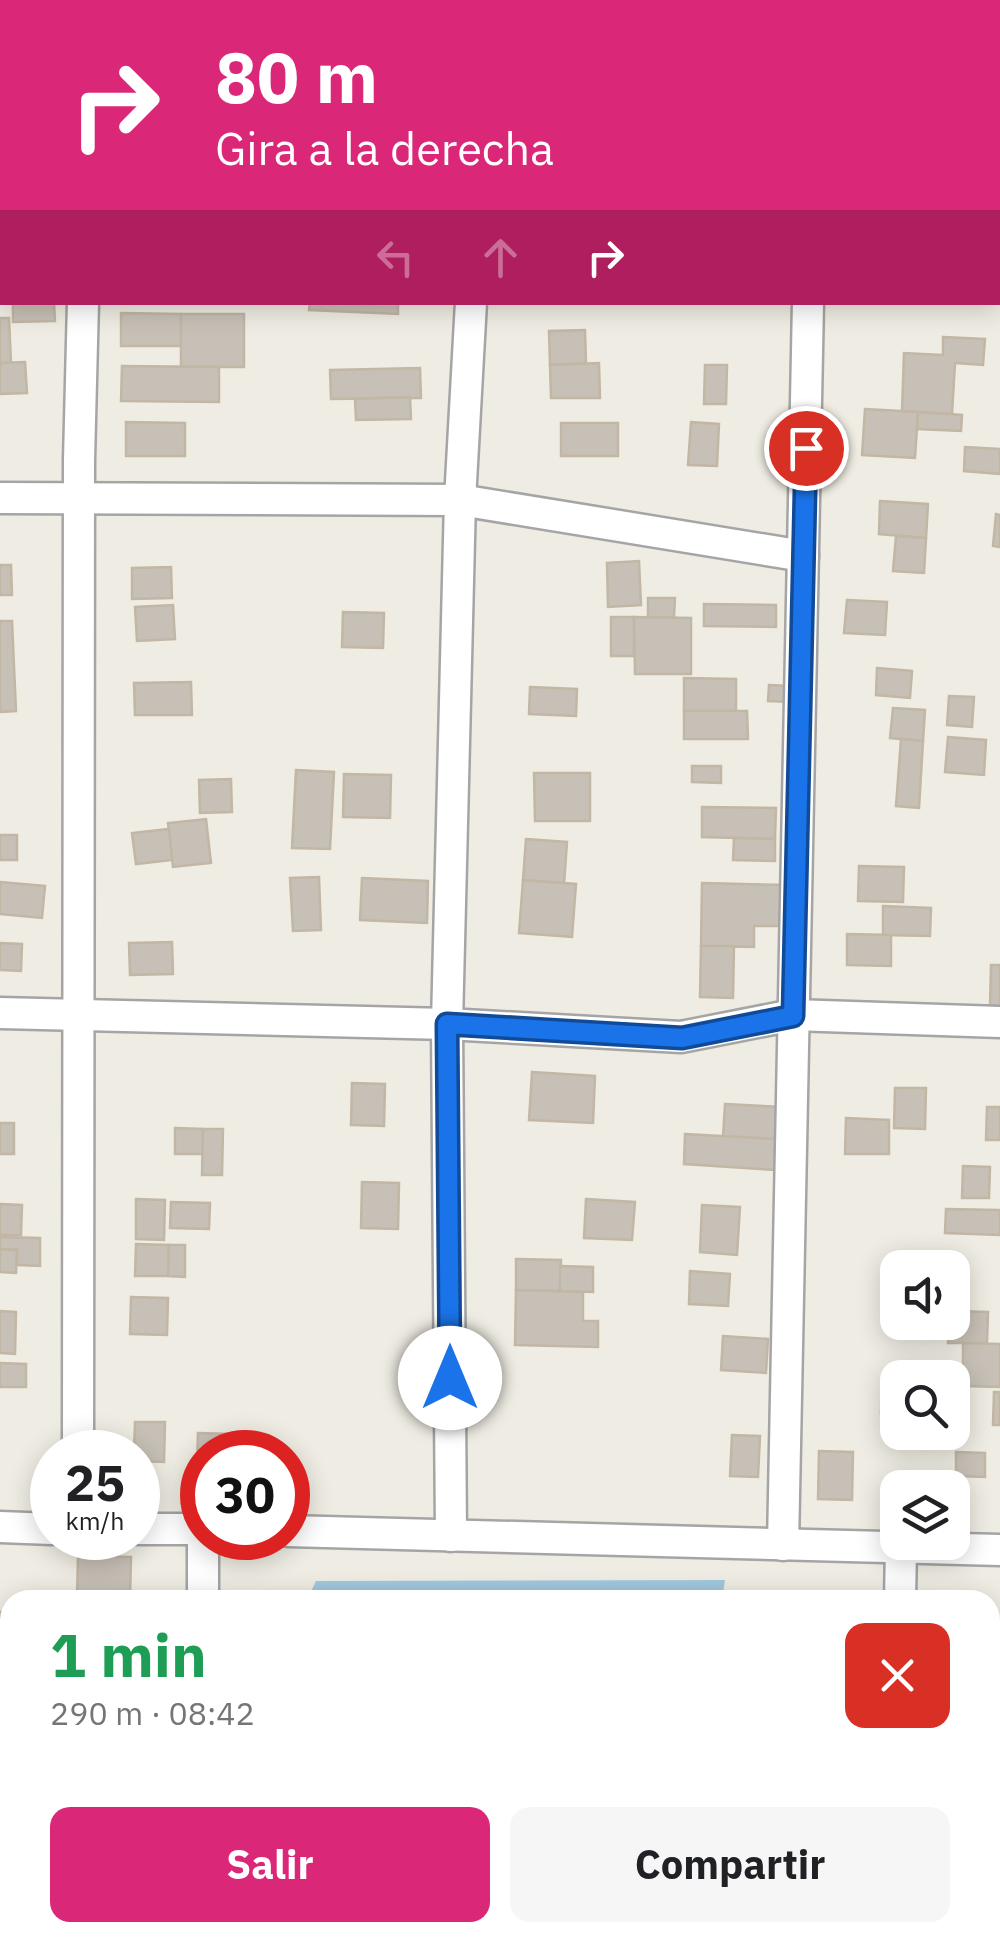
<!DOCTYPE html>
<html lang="es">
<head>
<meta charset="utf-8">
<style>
	:root { --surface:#fff; --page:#f6f6f6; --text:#202124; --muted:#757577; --accent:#db2777 }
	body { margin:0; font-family:"IBM Plex Sans",sans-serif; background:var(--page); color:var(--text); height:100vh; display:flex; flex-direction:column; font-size:38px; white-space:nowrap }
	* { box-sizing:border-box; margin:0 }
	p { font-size:32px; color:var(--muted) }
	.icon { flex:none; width:55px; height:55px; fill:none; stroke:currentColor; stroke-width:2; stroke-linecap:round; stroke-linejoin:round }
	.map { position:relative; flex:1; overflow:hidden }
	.side { position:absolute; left:0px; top:1590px; width:1000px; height:352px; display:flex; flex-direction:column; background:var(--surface); border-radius:30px 30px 0 0; box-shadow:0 5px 25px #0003 }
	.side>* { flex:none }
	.banner { position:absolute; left:0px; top:0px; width:1000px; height:305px; box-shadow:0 5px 25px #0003; background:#db2777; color:#fff; overflow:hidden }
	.controls { position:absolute; left:880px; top:1250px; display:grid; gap:20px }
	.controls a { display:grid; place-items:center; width:90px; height:90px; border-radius:20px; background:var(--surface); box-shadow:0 5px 25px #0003; font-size:50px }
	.speed { position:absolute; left:30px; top:1430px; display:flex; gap:20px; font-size:50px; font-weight:700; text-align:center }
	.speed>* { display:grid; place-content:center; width:130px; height:130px; border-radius:50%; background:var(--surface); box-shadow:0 5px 25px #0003; line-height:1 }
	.speed small { font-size:25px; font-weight:400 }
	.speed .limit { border:15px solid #d22; background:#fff; color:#111 }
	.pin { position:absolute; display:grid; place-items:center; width:85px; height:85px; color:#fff; margin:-42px; border:5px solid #fff; border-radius:50%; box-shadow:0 2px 10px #0007 }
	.me { position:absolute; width:110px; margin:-55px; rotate:0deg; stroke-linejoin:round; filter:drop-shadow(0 0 8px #0008) }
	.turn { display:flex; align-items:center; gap:35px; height:210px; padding:0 50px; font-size:45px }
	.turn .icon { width:130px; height:130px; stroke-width:2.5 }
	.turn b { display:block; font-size:70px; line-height:85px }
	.lanes { display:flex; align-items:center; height:95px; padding:0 50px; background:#0003; justify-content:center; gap:50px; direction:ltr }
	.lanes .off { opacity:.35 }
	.round { display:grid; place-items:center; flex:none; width:105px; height:105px; border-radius:20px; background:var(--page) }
	.summary { display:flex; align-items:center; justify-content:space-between; height:170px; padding:0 50px }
	h1 { font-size:60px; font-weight:800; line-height:75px; color:#1e9e55 }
	.primary-button { display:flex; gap:20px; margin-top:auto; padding:20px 50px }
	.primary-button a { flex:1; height:115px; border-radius:20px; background:var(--accent); color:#fff; font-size:40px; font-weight:800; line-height:115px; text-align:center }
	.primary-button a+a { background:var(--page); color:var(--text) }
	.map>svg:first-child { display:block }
	.water { fill:#a1c8df }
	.building { fill:#c7c0b6; stroke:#c2b6a5; stroke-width:2.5 }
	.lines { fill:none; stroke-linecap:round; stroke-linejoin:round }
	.street-casing { stroke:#a5a5a5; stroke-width:35 }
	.street { stroke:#fff; stroke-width:30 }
	.route-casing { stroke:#114b97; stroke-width:25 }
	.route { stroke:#1a73e8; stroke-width:18 }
</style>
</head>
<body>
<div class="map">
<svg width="1000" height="1942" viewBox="0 0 1000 1942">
	<rect width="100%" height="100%" fill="#efede3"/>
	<polygon class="water" points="725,1580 722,1600 307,1600 316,1581"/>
	<g class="building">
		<rect x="0" y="216" width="2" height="66"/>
		<polygon points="13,302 54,302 55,321 13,322"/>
		<polygon points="310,302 398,302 398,314 309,310"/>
		<polygon points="121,313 181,314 181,346 121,346"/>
		<rect x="181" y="314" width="63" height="53"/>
		<polygon points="0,318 9,318 11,363 0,363"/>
		<polygon points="585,330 586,364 550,365 549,331"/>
		<polygon points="943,337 985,339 983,365 955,363 952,414 902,411 904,353 943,355"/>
		<polygon points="25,362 27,393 0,394 0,363"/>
		<polygon points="599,363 600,398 551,398 550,365"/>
		<polygon points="705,365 727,365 726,404 704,404"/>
		<polygon points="122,366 219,367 219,402 121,401"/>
		<polygon points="420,368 421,398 331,399 330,370"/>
		<polygon points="410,397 411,419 356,420 355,399"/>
		<polygon points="865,409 918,412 915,458 862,455"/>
		<polygon points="918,412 962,415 961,431 917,429"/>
		<polygon points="126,422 185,423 185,456 126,456"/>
		<polygon points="691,422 719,424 717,466 688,465"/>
		<rect x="561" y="423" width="57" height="33"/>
		<polygon points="965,447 1000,449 1000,474 964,471"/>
		<polygon points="880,501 928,504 926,538 879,534"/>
		<polygon points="996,514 1000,515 1000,547 993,546"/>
		<polygon points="896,536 926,538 924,573 893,571"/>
		<polygon points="639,561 641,605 608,607 607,563"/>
		<polygon points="0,565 11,565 12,595 0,595"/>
		<polygon points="171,567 172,598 132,599 132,568"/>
		<polygon points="648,598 675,598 674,617 648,617"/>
		<polygon points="847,600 887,602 885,635 844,633"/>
		<polygon points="704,604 776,605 776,627 704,626"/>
		<polygon points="173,605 175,639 137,641 135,607"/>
		<polygon points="343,612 384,613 383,648 342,647"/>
		<rect x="611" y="617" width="23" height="39"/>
		<polygon points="634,617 691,618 691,674 635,674"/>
		<polygon points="0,621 12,621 16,711 0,712"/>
		<polygon points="877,668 912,671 910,698 876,695"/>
		<polygon points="684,678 736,679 736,711 684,711"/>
		<polygon points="191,682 192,715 135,715 134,683"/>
		<polygon points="769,685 791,686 791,702 768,701"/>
		<polygon points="530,687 577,689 576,716 529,714"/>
		<polygon points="949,696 974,697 972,727 947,725"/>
		<polygon points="893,708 925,710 923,741 890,738"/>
		<polygon points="684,711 747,711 748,739 684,739"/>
		<polygon points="948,737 986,740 984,775 945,772"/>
		<polygon points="901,739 923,741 919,808 896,806"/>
		<polygon points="692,766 721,766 721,783 692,782"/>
		<polygon points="296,770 334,772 330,849 292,848"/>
		<polygon points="534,773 590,773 590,821 535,821"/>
		<polygon points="344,774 391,775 390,818 343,817"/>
		<polygon points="231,779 232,812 200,813 199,780"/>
		<polygon points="702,807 776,808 775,839 702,837"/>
		<polygon points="206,819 211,863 173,867 168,823"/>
		<polygon points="169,829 172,860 136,864 132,833"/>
		<rect x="0" y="835" width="17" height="25"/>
		<polygon points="734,838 775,839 775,861 733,860"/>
		<polygon points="526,839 567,842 564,884 523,880"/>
		<polygon points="859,866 904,867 903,902 858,901"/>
		<polygon points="319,877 321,930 293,931 290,878"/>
		<polygon points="362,878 428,881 427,923 360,920"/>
		<polygon points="523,880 576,884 572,937 519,933"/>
		<polygon points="0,882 45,886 42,918 0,914"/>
		<polygon points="702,883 787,885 786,926 754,926 754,947 701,946"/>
		<polygon points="883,906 931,908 930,936 883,935"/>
		<polygon points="847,934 891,935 891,966 847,965"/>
		<polygon points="172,942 173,974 130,975 129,943"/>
		<polygon points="0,943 22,944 21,971 0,970"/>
		<polygon points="701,946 734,946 733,998 700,997"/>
		<polygon points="991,965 1000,965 1000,1006 990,1006"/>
		<polygon points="532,1072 595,1076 593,1123 529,1120"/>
		<polygon points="352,1083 385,1084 384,1126 351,1125"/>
		<polygon points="895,1088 926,1088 925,1129 894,1128"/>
		<polygon points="725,1104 784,1107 783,1140 723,1137"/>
		<polygon points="987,1107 1000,1107 1000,1140 986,1140"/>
		<polygon points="846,1118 889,1120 889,1154 845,1154"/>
		<rect x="0" y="1123" width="14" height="31"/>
		<polygon points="175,1128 203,1129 203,1154 175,1154"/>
		<polygon points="203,1129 223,1129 222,1175 202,1175"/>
		<polygon points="685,1134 777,1139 775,1170 684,1164"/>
		<polygon points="963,1166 990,1167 989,1198 962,1198"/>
		<polygon points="362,1182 399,1183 398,1229 361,1228"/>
		<polygon points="136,1199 165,1200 164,1240 136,1239"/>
		<polygon points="586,1199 635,1202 632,1240 584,1238"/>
		<polygon points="171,1202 210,1203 209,1229 170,1228"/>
		<polygon points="0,1204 22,1205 21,1235 0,1235"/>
		<polygon points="702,1205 740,1207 737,1255 700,1252"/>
		<polygon points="946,1209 1000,1210 1000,1235 945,1233"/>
		<polygon points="0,1237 40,1238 40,1266 17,1265 17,1250 0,1249"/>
		<polygon points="136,1244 169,1245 168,1276 135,1276"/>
		<polygon points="169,1245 185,1245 185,1277 168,1276"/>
		<polygon points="0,1249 17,1250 16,1273 0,1272"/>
		<polygon points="516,1259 561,1260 560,1291 516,1290"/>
		<polygon points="560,1266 593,1267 593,1292 560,1291"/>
		<polygon points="690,1271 730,1274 728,1306 689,1304"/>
		<polygon points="516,1290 583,1292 583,1321 598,1321 598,1347 515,1345"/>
		<polygon points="131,1297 168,1298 167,1335 130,1334"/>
		<polygon points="0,1311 16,1312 15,1354 0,1353"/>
		<polygon points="952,1311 988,1312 987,1343 948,1343"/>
		<polygon points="723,1336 768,1339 766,1373 721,1370"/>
		<polygon points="963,1343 1000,1344 1000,1387 963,1386"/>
		<polygon points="0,1363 26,1364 26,1387 0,1387"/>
		<polygon points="882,1379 898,1379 898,1413 881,1413"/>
		<polygon points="994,1392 1000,1392 1000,1425 993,1425"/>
		<polygon points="135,1422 165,1422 164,1462 138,1461 138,1452 134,1452"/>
		<polygon points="198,1433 231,1434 231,1452 202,1452 202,1466 197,1466"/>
		<polygon points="732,1435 760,1436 758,1477 730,1476"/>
		<polygon points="819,1451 853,1452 852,1500 818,1499"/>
		<polygon points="956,1452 985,1453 985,1477 956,1476"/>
		<polygon points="78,1556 131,1557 130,1600 77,1600"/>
		<polygon points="0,1612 10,1613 10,1674 0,1673"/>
		<rect x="990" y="1620" width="10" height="58"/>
		<polygon points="990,1866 1000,1866 999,1914 990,1914"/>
		<polygon points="0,1929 18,1932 18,1942 0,1942"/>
		<polygon points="726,1932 812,1932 810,1942 725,1942"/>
	</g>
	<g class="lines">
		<g class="street-casing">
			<g id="street">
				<polyline points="361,0 428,2"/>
				<polyline points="0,2 12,0"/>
				<polyline points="91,2 91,0"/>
				<polyline points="485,2 485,0"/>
				<polyline points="725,2 739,0"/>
				<polyline points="814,2 814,0"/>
				<polyline points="998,195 1000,195"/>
				<polyline points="0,498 460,500 803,556"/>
				<polyline points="0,1013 447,1024 681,1037 793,1015 1000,1022"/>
				<polyline points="78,1452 79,460 83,302"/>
				<polyline points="0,1527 52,1529"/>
				<polyline points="138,1529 202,1529"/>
				<polyline points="288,1531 1000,1550"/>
				<polyline points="451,1536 447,1024 460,500 471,302"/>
				<polyline points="203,1538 203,1600"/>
				<polyline points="783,1545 808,302"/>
				<polyline points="900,1600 901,1547"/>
				<polyline points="0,1868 10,1869"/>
				<polyline points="203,1942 203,1932"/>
				<polyline points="898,1942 898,1932"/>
			</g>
		</g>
		<use href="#street" class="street"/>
	</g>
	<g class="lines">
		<g class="route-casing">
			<polyline id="route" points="450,1378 447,1024 682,1038 793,1016 806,448"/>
		</g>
		<use href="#route" class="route"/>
	</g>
</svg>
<div class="controls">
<a><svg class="icon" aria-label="sound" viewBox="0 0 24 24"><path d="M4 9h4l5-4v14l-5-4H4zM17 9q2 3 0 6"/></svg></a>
<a><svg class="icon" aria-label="search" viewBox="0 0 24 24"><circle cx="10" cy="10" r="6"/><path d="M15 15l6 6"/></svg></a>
<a><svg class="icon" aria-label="layers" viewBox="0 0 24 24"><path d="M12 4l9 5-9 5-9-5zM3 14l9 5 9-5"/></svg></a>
</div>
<div class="speed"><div>25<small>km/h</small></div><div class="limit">30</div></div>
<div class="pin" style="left:806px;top:448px;background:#d93025"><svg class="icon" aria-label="arrive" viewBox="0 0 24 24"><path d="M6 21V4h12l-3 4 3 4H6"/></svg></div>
<svg class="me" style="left:450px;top:1378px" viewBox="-20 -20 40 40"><circle r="19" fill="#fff"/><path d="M0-13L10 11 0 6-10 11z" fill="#1a73e8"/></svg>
<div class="banner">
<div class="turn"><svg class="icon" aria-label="right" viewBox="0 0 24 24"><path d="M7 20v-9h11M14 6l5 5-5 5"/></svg><div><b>80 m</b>Gira a la derecha</div></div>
<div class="lanes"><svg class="icon off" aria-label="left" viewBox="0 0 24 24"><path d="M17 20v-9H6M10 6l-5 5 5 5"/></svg><svg class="icon off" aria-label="ahead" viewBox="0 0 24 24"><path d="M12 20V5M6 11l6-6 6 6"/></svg><svg class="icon" aria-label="right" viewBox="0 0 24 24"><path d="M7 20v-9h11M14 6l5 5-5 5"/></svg></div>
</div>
<section class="side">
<div class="summary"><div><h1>1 min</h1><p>290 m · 08:42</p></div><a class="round" style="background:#d93025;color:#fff"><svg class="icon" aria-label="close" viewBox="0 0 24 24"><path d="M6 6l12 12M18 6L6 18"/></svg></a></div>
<div class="primary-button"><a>Salir</a><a>Compartir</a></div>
</section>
</div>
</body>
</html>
